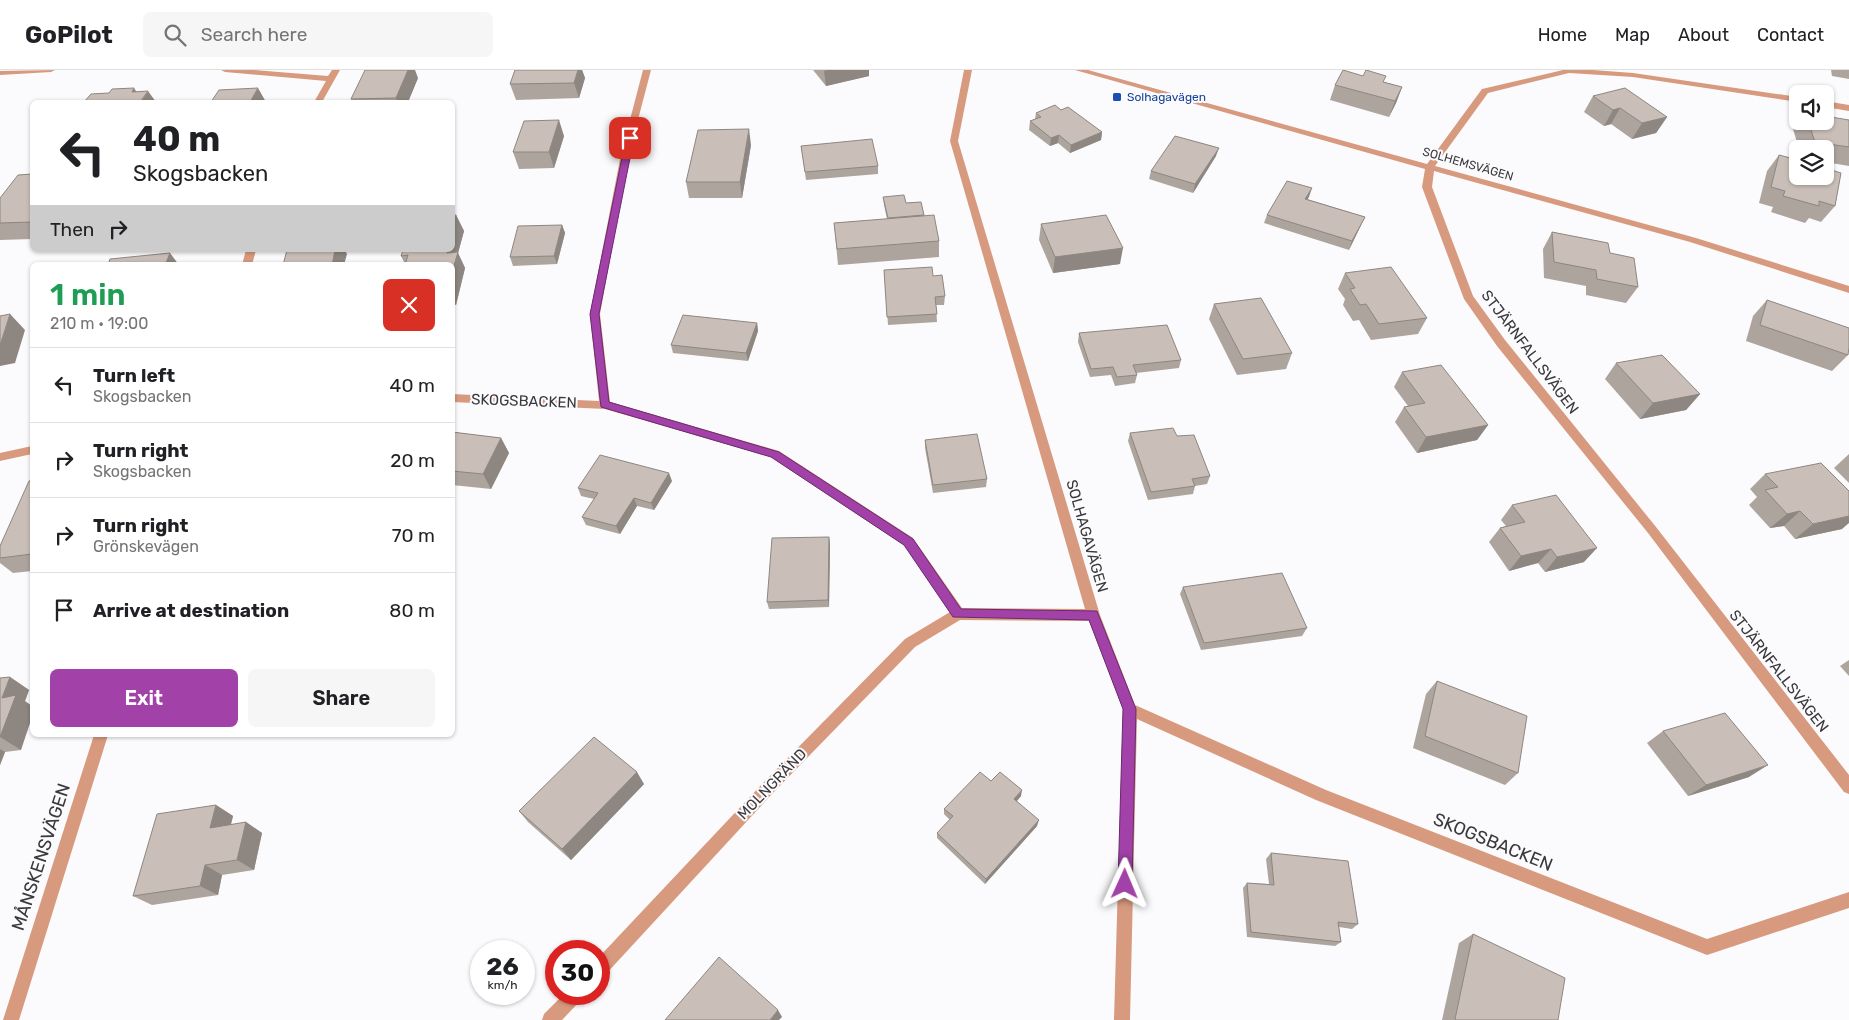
<!DOCTYPE html>
<html lang="en">
<head>
<meta charset="utf-8">
<style>
	:root { --surface:#fff; --page:#f6f6f6; --text:#202124; --muted:#757577; --line:#e0e0e0; --accent:#a242a9 }
	body { margin:0; font-family:Rubik,sans-serif; background:var(--page); color:var(--text); height:100vh; display:flex; flex-direction:column; font-size:19px; white-space:nowrap }
	* { box-sizing:border-box; margin:0 }
	p { font-size:16px; color:var(--muted) }
	.icon { flex:none; width:28px; height:28px; fill:none; stroke:currentColor; stroke-width:2; stroke-linecap:round; stroke-linejoin:round }
	.map { position:relative; flex:1; overflow:hidden }
	.sheet { position:absolute; left:30px; top:192px; width:425px; height:475px; display:flex; flex-direction:column; background:var(--surface); border-radius:8px; box-shadow:0 1px 4px #0004 }
	.sheet>* { flex:none }
	.banner { position:absolute; left:30px; top:30px; width:425px; height:152px; border-radius:8px; box-shadow:0 1px 4px #0004; background:#fff; color:var(--text); overflow:hidden }
	.controls { position:absolute; left:1789px; top:15px; display:grid; gap:10px }
	.controls a { display:grid; place-items:center; width:45px; height:45px; border-radius:8px; background:var(--surface); box-shadow:0 1px 4px #0004; font-size:25px }
	.speed { position:absolute; left:470px; top:870px; display:flex; gap:10px; font-size:25px; font-weight:700; text-align:center }
	.speed>* { display:grid; place-content:center; width:65px; height:65px; border-radius:50%; background:var(--surface); box-shadow:0 1px 4px #0004; line-height:1 }
	.speed small { font-size:12px; font-weight:400 }
	.speed .limit { border:8px solid #d22; background:#fff; color:#111 }
	.pin { position:absolute; display:grid; place-items:center; width:42px; height:42px; color:#fff; margin:-21px; border-radius:10px; box-shadow:0 2px 8px #0006 }
	.me { position:absolute; width:55px; margin:-28px; rotate:1deg; stroke-linejoin:round; filter:drop-shadow(0 0 4px #0008) }
	.turn { display:flex; align-items:center; gap:18px; height:105px; padding:0 20px; font-size:22px }
	.turn .icon { width:65px; height:65px; stroke-width:2.5 }
	.turn b { display:block; font-size:35px; line-height:42px }
	.then { display:flex; align-items:center; height:48px; padding:0 20px; background:#0003; gap:10px; font-size:19px }
	.round { display:grid; place-items:center; flex:none; width:52px; height:52px; border-radius:8px; background:var(--page) }
	.headline { display:flex; align-items:center; justify-content:space-between; height:85px; padding:0 20px }
	h1 { font-size:30px; font-weight:600; line-height:38px; color:#1e9e55 }
	.primary-button { display:flex; gap:10px; margin-top:auto; padding:10px 20px }
	.primary-button a { flex:1; height:58px; border-radius:8px; background:var(--accent); color:#fff; font-size:20px; font-weight:600; line-height:58px; text-align:center }
	.primary-button a+a { background:var(--page); color:var(--text) }
	ul { padding:0; list-style:none }
	li { display:flex; align-items:center; gap:15px; height:75px; padding:0 20px; border-top:1px solid var(--line) }
	li div { flex:1 }
	li b { display:block; font-size:19px }
	li em { font-style:normal }
	header { display:flex; align-items:center; gap:30px; box-sizing:border-box; height:70px; padding:0 25px; background:var(--surface); border-bottom:1px solid var(--line) }
	header strong { font-size:24px }
	nav { display:flex; gap:28px; margin-inline-start:auto; font-size:18px }
	.search { width:350px; height:45px; background:var(--page); display:flex; align-items:center; gap:12px; box-sizing:border-box; padding:0 18px; border-radius:8px; color:var(--muted); font-size:19px }
	.map>svg:first-child { display:block }
	.lines { fill:none; stroke-linecap:round; stroke-linejoin:round }
	.minor { fill:#d89a7e; fill-rule:evenodd }
	.wall { fill:#ada49e }
	.shaded-wall { fill:#8d8681 }
	.building { fill:#c9bfb8; stroke:#8d8681 }
	.route { fill:#a242a9; stroke:#692b6e }
	.transit-dot { fill:#1a4fb4; stroke:#fbfbfd; stroke-width:2 }
	.labels { text-anchor:middle; stroke-width:4; stroke-linejoin:round; paint-order:stroke }
	.far-transit-label { font-size:12px; fill:#164399; stroke:#fbfbfd; text-anchor:start }
	.far-street-label { font-size:12px; fill:#3a3a3e; stroke:#fbfbfd }
	.street-label { font-size:15px; fill:#3a3a3e; stroke:#fbfbfd }
	.near-street-label { font-size:18px; fill:#3a3a3e; stroke:#fbfbfd }
</style>
</head>
<body>
<header>
<strong>GoPilot</strong>
<div class="search"><svg class="icon" aria-label="search" viewBox="0 0 24 24"><circle cx="10" cy="10" r="6"/><path d="M15 15l6 6"/></svg>Search here</div>
<nav><a>Home</a><a>Map</a><a>About</a><a>Contact</a></nav>
</header>
<div class="map">
<svg width="1849" height="950" viewBox="0 0 1849 950">
	<rect width="100%" height="100%" fill="#fbfbfd"/>
	<g class="lines">
		<g class="minor">
			<polygon points="55,0 51,2 0,5 0,1"/>
			<polygon points="221,0 254,0 328,6 332,0 340,0 322,32 314,32 326,11 225,2"/>
			<polygon points="643,0 651,0 629,84 600,244 610,332 779,381 913,468 962,538 1085,539 950,71 964,0 972,0 958,71 1100,545 1135,635 1326,720 1707,869 1849,822 1849,838 1707,885 1316,730 1137,649 1130,950 1114,950 1123,639 1089,551 960,550 915,577 772,724 605,905 599,907 599,887 762,714 905,569 950,542 905,476 771,387 605,339 452,332 452,324 599,331 590,244 621,84"/>
			<polygon points="1075,0 1088,0 1427,94 1482,19 1563,0 1593,0 1633,3 1798,27 1798,32 1633,7 1569,3 1488,23 1435,96 1696,168 1849,216 1849,223 1690,172 1434,101 1432,117 1473,226 1505,270 1656,457 1849,705 1849,724 1844,722 1648,463 1497,276 1464,229 1422,117 1425,99"/>
			<polygon points="1825,31 1849,35 1849,41 1825,37"/>
			<polygon points="246,180 256,180 252,195 242,195"/>
			<polygon points="32,376 32,384 0,391 0,383"/>
			<polygon points="94,665 108,665 19,950 3,950"/>
			<polygon points="564,924 583,924 581,930 562,950 542,950 544,944"/>
		</g>
	</g>
	<g class="wall">
		<polygon points="515,0 582,0 585,8 579,28 516,30 510,14"/>
		<polygon points="813,0 869,0 869,6 826,16"/>
		<polygon points="1831,0 1849,0 1849,9 1832,6"/>
		<polygon points="1363,6 1402,17 1396,33 1389,47 1330,30 1335,15"/>
		<polygon points="418,8 408,32 352,32 351,29"/>
		<polygon points="1593,26 1667,47 1656,63 1632,69 1611,54 1604,56 1584,42"/>
		<polygon points="1061,40 1102,62 1101,70 1070,83 1058,73 1050,76 1029,60 1030,51 1035,49 1036,43"/>
		<polygon points="1849,50 1849,96 1825,92 1825,79 1799,79 1793,59 1799,51 1825,51"/>
		<polygon points="564,66 554,98 519,99 513,82"/>
		<polygon points="751,75 742,128 689,128 686,112"/>
		<polygon points="801,76 878,96 878,104 806,110"/>
		<polygon points="1779,85 1835,136 1821,152 1809,148 1805,153 1771,142 1773,137 1759,133 1767,101"/>
		<polygon points="1216,86 1193,123 1149,109 1151,101"/>
		<polygon points="32,104 32,169 0,170 0,128"/>
		<polygon points="883,127 906,133 921,132 924,146 939,171 939,187 838,195 834,153 887,149 884,135"/>
		<polygon points="1309,127 1307,129 1365,147 1349,180 1264,153 1267,145"/>
		<polygon points="456,145 464,161 458,183 465,198 456,235 452,235 452,195 405,194 401,186"/>
		<polygon points="1041,154 1120,194 1053,203 1039,170"/>
		<polygon points="562,155 565,163 557,194 513,196 510,187"/>
		<polygon points="1552,162 1610,183 1638,217 1626,233 1586,225 1586,216 1544,208 1543,179"/>
		<polygon points="884,200 933,206 945,226 944,235 936,235 937,252 888,255"/>
		<polygon points="1345,203 1427,248 1418,264 1371,270 1359,250 1353,251 1343,235 1345,229 1338,219"/>
		<polygon points="1767,230 1848,285 1832,301 1746,271 1753,246"/>
		<polygon points="1214,234 1292,283 1286,299 1237,305 1209,249"/>
		<polygon points="757,253 758,261 748,291 673,283 671,275"/>
		<polygon points="1079,263 1181,290 1179,298 1136,303 1137,305 1135,313 1115,316 1111,305 1090,307 1078,272"/>
		<polygon points="1616,293 1700,324 1686,340 1640,349 1605,309"/>
		<polygon points="1402,302 1488,355 1477,370 1417,383 1395,352 1404,337 1408,336 1394,317"/>
		<polygon points="452,362 501,368 509,383 491,419 452,415"/>
		<polygon points="1130,363 1177,366 1210,406 1207,414 1195,416 1193,424 1148,430 1128,371"/>
		<polygon points="925,370 987,409 986,417 933,423 925,378"/>
		<polygon points="1849,384 1849,413 1834,398"/>
		<polygon points="1765,404 1842,459 1795,469 1784,456 1770,458 1749,435 1757,427 1750,419"/>
		<polygon points="32,410 32,501 13,503 0,493 0,476"/>
		<polygon points="672,411 654,440 637,436 620,464 586,455 582,447 594,429 581,426 578,418"/>
		<polygon points="1512,435 1584,492 1545,502 1538,493 1509,501 1489,472 1500,458 1506,456 1501,450"/>
		<polygon points="829,467 830,475 829,537 769,539 767,532"/>
		<polygon points="1183,517 1307,558 1302,566 1201,580 1180,524"/>
		<polygon points="1849,590 1849,606 1840,596"/>
		<polygon points="10,607 29,620 25,631 21,680 5,682 0,695 0,608"/>
		<polygon points="1437,611 1518,703 1505,715 1413,678 1426,624"/>
		<polygon points="1663,661 1749,707 1688,726 1647,673"/>
		<polygon points="991,711 1021,726 1017,731 1037,756 985,814 937,768 937,763 950,750 944,744 944,739"/>
		<polygon points="644,714 571,790 528,752 519,741"/>
		<polygon points="216,735 233,746 231,755 246,752 262,763 254,800 222,805 218,825 152,835 133,826"/>
		<polygon points="1271,783 1358,854 1352,859 1339,857 1341,872 1335,876 1247,867 1243,818 1247,813 1269,814 1266,789"/>
		<polygon points="1473,864 1558,950 1442,950 1459,873"/>
	</g>
	<g class="shaded-wall">
		<polygon points="408,0 415,0 418,8 408,32 398,32 396,28"/>
		<polygon points="578,0 582,0 585,8 579,28 574,13"/>
		<polygon points="827,0 869,0 869,6 826,16 824,1"/>
		<polygon points="1402,17 1396,33 1389,47 1395,31"/>
		<polygon points="134,18 142,30 148,21 156,32 139,32 132,22"/>
		<polygon points="258,18 266,32 250,32"/>
		<polygon points="1620,38 1611,54 1604,56 1613,40"/>
		<polygon points="1667,47 1656,63 1632,69 1642,53"/>
		<polygon points="559,50 564,66 554,98 549,82"/>
		<polygon points="749,59 751,75 742,128 740,112"/>
		<polygon points="1102,62 1101,70 1070,83 1071,75"/>
		<polygon points="1059,65 1058,73 1050,76 1051,68"/>
		<polygon points="1219,78 1216,86 1193,123 1195,114"/>
		<polygon points="1312,118 1309,127 1302,137 1305,129"/>
		<polygon points="456,145 464,161 458,183 465,198 456,235 452,228 452,202 447,183 447,180 452,180 452,160"/>
		<polygon points="1365,147 1361,155 1349,180 1352,171"/>
		<polygon points="562,155 565,163 557,194 554,186"/>
		<polygon points="1123,178 1120,194 1053,203 1055,187"/>
		<polygon points="335,180 345,180 347,184 344,195 332,195"/>
		<polygon points="170,183 179,195 165,195"/>
		<polygon points="10,244 25,260 15,293 0,296 0,275"/>
		<polygon points="757,253 758,261 748,291 746,283"/>
		<polygon points="1700,324 1686,340 1640,349 1653,333"/>
		<polygon points="1488,355 1477,370 1417,383 1426,367"/>
		<polygon points="501,368 509,383 491,419 483,404"/>
		<polygon points="669,403 672,411 654,440 651,433"/>
		<polygon points="634,428 637,436 620,464 616,456"/>
		<polygon points="1800,441 1784,456 1770,458 1787,444"/>
		<polygon points="1849,446 1849,453 1842,459 1795,469 1813,454"/>
		<polygon points="829,467 830,475 829,537 828,530"/>
		<polygon points="1597,478 1584,492 1545,502 1557,487"/>
		<polygon points="1551,479 1538,493 1509,501 1521,486"/>
		<polygon points="10,607 29,620 25,631 32,636 32,647 21,680 0,667 2,628"/>
		<polygon points="0,679 5,682 0,695"/>
		<polygon points="1768,695 1749,707 1688,726 1706,715"/>
		<polygon points="637,702 644,714 571,790 562,779"/>
		<polygon points="1022,720 1021,726 1013,735 1014,729"/>
		<polygon points="216,735 233,746 227,768 210,758"/>
		<polygon points="1039,750 1037,756 985,814 986,809"/>
		<polygon points="246,752 262,763 254,800 237,790"/>
		<polygon points="205,795 222,805 218,825 200,816"/>
		<polygon points="778,940 782,947 779,950 770,950"/>
	</g>
	<g class="building">
		<polygon points="365,0 408,0 396,28 351,29"/>
		<polygon points="515,0 578,0 574,13 510,14"/>
		<polygon points="1343,0 1363,6 1366,0 1386,6 1383,12 1402,17 1395,31 1335,15"/>
		<polygon points="134,18 132,22 148,21 140,32 84,32 91,24 109,23 112,19"/>
		<polygon points="258,18 250,32 211,32 219,20"/>
		<polygon points="1625,18 1667,47 1642,53 1620,38 1613,40 1593,26"/>
		<polygon points="1055,35 1061,40 1068,37 1102,62 1071,75 1059,65 1051,68 1030,51 1041,47 1036,43"/>
		<polygon points="1825,46 1849,50 1849,77 1815,72 1808,51 1825,51"/>
		<polygon points="559,50 549,82 513,82 524,51"/>
		<polygon points="749,59 740,112 686,112 698,60"/>
		<polygon points="1175,66 1219,78 1195,114 1151,101"/>
		<polygon points="872,69 878,96 805,102 801,76"/>
		<polygon points="1779,85 1798,90 1798,106 1825,106 1825,98 1841,103 1835,136 1819,131 1819,136 1783,126 1785,121 1771,117"/>
		<polygon points="32,104 32,152 0,153 0,128 18,105"/>
		<polygon points="1287,111 1312,118 1305,129 1365,147 1352,171 1267,145"/>
		<polygon points="904,125 906,133 921,132 924,145 888,148 883,127"/>
		<polygon points="452,145 456,145 452,160"/>
		<polygon points="934,145 939,171 837,179 834,153"/>
		<polygon points="1106,145 1123,178 1055,187 1041,154"/>
		<polygon points="562,155 554,186 510,187 518,156"/>
		<polygon points="1552,162 1608,173 1610,183 1634,188 1638,217 1597,209 1596,200 1554,192"/>
		<polygon points="287,180 335,180 332,195 283,195"/>
		<polygon points="403,180 447,180 447,183 458,182 452,202 452,195 405,195 408,185 401,186"/>
		<polygon points="170,183 165,195 108,195 110,189"/>
		<polygon points="932,197 933,206 942,205 945,226 935,227 937,244 887,247 884,200"/>
		<polygon points="1391,197 1427,248 1379,254 1366,234 1360,235 1350,219 1355,218 1345,203"/>
		<polygon points="1261,228 1292,283 1243,289 1214,234"/>
		<polygon points="1767,230 1849,258 1849,277 1848,285 1760,255"/>
		<polygon points="10,244 0,275 0,246"/>
		<polygon points="683,245 757,253 746,283 671,275"/>
		<polygon points="1167,255 1181,290 1133,295 1137,305 1117,307 1113,297 1091,299 1079,263"/>
		<polygon points="1662,285 1700,324 1653,333 1616,293"/>
		<polygon points="1441,295 1488,355 1426,367 1404,337 1425,333 1402,302"/>
		<polygon points="1173,358 1177,366 1194,365 1210,406 1192,409 1195,416 1151,422 1130,363"/>
		<polygon points="452,362 501,368 483,404 452,401"/>
		<polygon points="977,364 987,409 933,415 925,370"/>
		<polygon points="600,385 669,403 651,433 634,428 616,456 582,447 598,423 578,418"/>
		<polygon points="1821,393 1849,421 1849,446 1813,454 1800,441 1787,444 1765,420 1778,417 1765,404"/>
		<polygon points="32,410 32,484 0,488 0,476 29,411"/>
		<polygon points="1556,425 1597,478 1557,487 1551,479 1521,486 1500,458 1525,452 1512,435"/>
		<polygon points="829,467 828,530 767,532 772,468"/>
		<polygon points="1282,503 1307,558 1204,573 1183,517"/>
		<polygon points="10,607 2,628 16,625 0,667 0,608"/>
		<polygon points="1437,611 1527,646 1518,703 1425,666"/>
		<polygon points="1725,643 1768,695 1706,715 1663,661"/>
		<polygon points="594,667 637,702 562,779 519,741"/>
		<polygon points="980,702 991,711 1000,702 1022,720 1014,729 1039,750 986,809 937,763 953,746 944,739"/>
		<polygon points="216,735 210,758 246,752 237,790 205,795 200,816 133,826 157,744"/>
		<polygon points="1271,783 1348,791 1358,854 1338,852 1341,872 1251,862 1247,813 1274,815"/>
		<polygon points="1473,864 1565,908 1558,950 1456,950 1455,949"/>
		<polygon points="719,887 778,940 770,950 665,950"/>
	</g>
	<polygon class="route" points="630,65 634,68 599,244 609,332 779,382 913,469 961,539 1097,541 1136,639 1132,814 1130,819 1125,821 1120,819 1118,814 1123,639 1089,550 953,547 904,475 771,387 601,337 590,244 626,68"/>
	<rect class="transit-dot" x="1112" y="22" width="10" height="10" rx="2.5"/>
	<g class="labels">
		<g class="far-transit-label">
			<text x="1127" y="31">Solhagavägen</text>
		</g>
		<g class="far-street-label">
			<text transform="translate(1468 94) rotate(16)" y="4">SOLHEMSVÄGEN</text>
		</g>
		<g class="street-label">
			<text transform="translate(1530 282) rotate(53)" y="5">STJÄRNFALLSVÄGEN</text>
			<text transform="translate(524 331) rotate(2)" y="5">SKOGSBACKEN</text>
			<text transform="translate(1087 466) rotate(74)" y="5">SOLHAGAVÄGEN</text>
			<text transform="translate(1779 601) rotate(52)" y="5">STJÄRNFALLSVÄGEN</text>
			<text transform="translate(772 714) rotate(-46)" y="5">MOLNGRÄND</text>
		</g>
		<g class="near-street-label">
			<text transform="translate(1493 772) rotate(22)" y="6">SKOGSBACKEN</text>
			<text transform="translate(41 787) rotate(-72)" y="6">MÅNSKENSVÄGEN</text>
		</g>
	</g>
</svg>
<div class="controls">
<a><svg class="icon" aria-label="sound" viewBox="0 0 24 24"><path d="M4 9h4l5-4v14l-5-4H4zM17 9q2 3 0 6"/></svg></a>
<a><svg class="icon" aria-label="layers" viewBox="0 0 24 24"><path d="M12 4l9 5-9 5-9-5zM3 14l9 5 9-5"/></svg></a>
</div>
<div class="speed"><div>26<small>km/h</small></div><div class="limit">30</div></div>
<div class="pin" style="left:630px;top:68px;background:#d93025"><svg class="icon" aria-label="arrive" viewBox="0 0 24 24"><path d="M6 21V4h12l-3 4 3 4H6"/></svg></div>
<svg class="me" style="left:1125px;top:814px" viewBox="-20 -20 40 40"><path d="M0-17L14 15 0 8-14 15z" fill="#a242a9" stroke="#fff" stroke-width="4"/></svg>
<div class="banner">
<div class="turn"><svg class="icon" aria-label="left" viewBox="0 0 24 24"><path d="M17 20v-9H6M10 6l-5 5 5 5"/></svg><div><b>40 m</b>Skogsbacken</div></div>
<div class="then">Then<svg class="icon" aria-label="right" viewBox="0 0 24 24"><path d="M7 20v-9h11M14 6l5 5-5 5"/></svg></div>
</div>
<section class="sheet">
<div class="headline"><div><h1>1 min</h1><p>210 m · 19:00</p></div><a class="round" style="background:#d93025;color:#fff"><svg class="icon" aria-label="close" viewBox="0 0 24 24"><path d="M6 6l12 12M18 6L6 18"/></svg></a></div>
<ul>
<li><svg class="icon" aria-label="left" viewBox="0 0 24 24"><path d="M17 20v-9H6M10 6l-5 5 5 5"/></svg><div><b>Turn left</b><p>Skogsbacken</p></div><em>40 m</em></li>
<li><svg class="icon" aria-label="right" viewBox="0 0 24 24"><path d="M7 20v-9h11M14 6l5 5-5 5"/></svg><div><b>Turn right</b><p>Skogsbacken</p></div><em>20 m</em></li>
<li><svg class="icon" aria-label="right" viewBox="0 0 24 24"><path d="M7 20v-9h11M14 6l5 5-5 5"/></svg><div><b>Turn right</b><p>Grönskevägen</p></div><em>70 m</em></li>
<li><svg class="icon" aria-label="arrive" viewBox="0 0 24 24"><path d="M6 21V4h12l-3 4 3 4H6"/></svg><div><b>Arrive at destination</b></div><em>80 m</em></li>
</ul>
<div class="primary-button"><a>Exit</a><a>Share</a></div>
</section>
</div>
</body>
</html>
